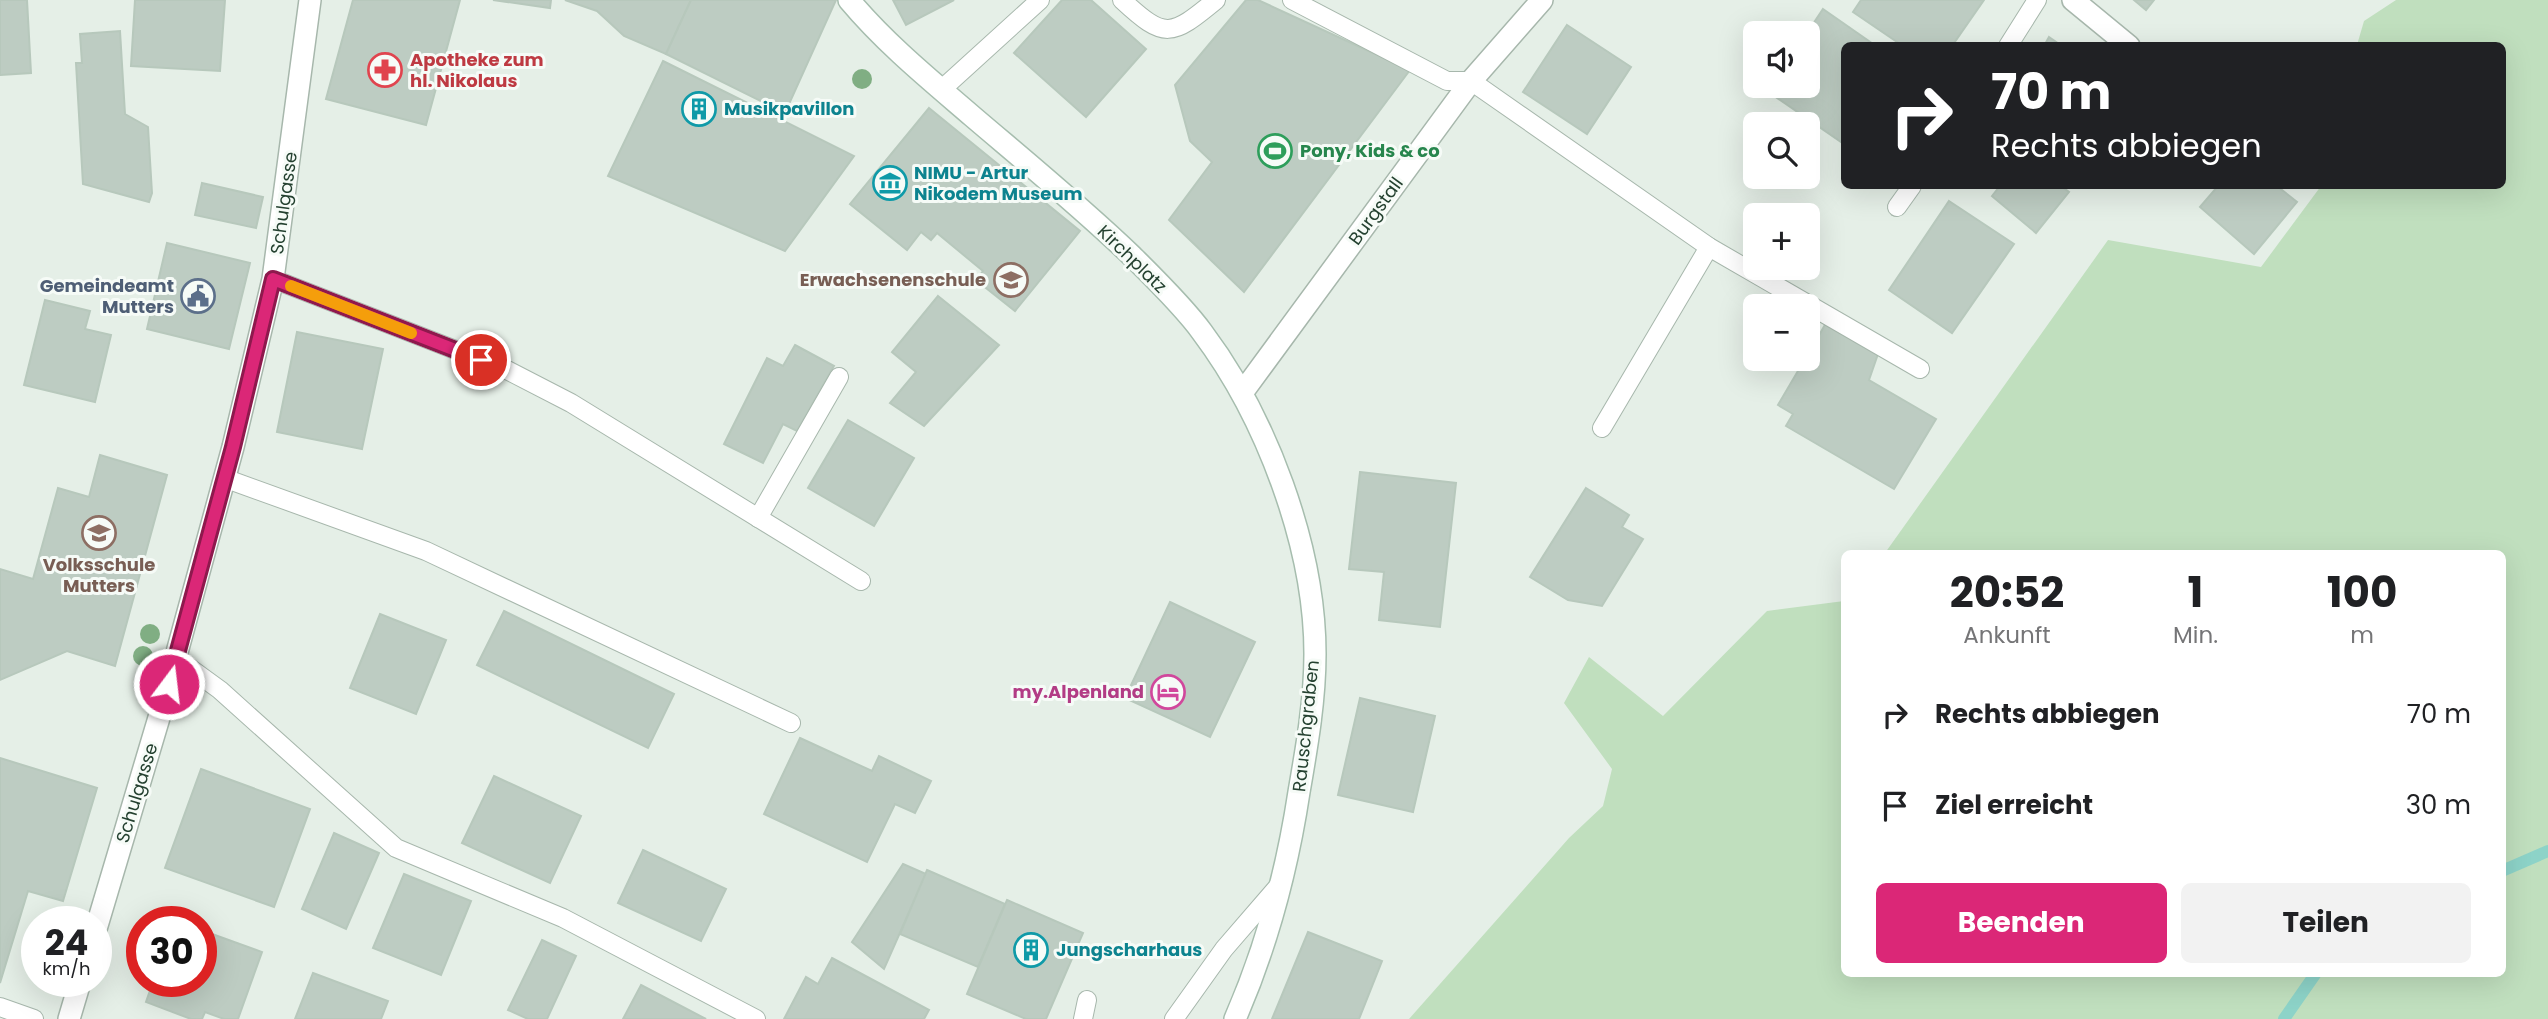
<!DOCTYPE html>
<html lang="de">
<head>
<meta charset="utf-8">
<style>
	:root { --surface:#fff; --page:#f2f2f2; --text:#202124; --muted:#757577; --accent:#db2777 }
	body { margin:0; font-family:Poppins,sans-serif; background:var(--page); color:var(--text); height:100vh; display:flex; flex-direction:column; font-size:26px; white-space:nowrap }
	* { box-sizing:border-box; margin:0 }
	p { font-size:23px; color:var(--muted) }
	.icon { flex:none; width:38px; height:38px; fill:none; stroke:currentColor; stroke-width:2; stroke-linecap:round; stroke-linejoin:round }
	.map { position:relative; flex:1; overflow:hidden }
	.details { position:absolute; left:1841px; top:550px; width:665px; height:427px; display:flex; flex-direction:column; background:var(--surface); border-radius:10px; box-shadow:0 7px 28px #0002 }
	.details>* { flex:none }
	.hud { position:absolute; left:1841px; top:42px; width:665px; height:147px; border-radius:10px; box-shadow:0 7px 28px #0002; background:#202124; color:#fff; overflow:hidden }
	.controls { position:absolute; left:1743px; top:21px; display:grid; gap:14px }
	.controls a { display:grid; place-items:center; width:77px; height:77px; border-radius:10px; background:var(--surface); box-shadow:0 7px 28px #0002; font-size:35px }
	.speed { position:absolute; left:21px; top:906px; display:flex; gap:14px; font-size:35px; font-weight:700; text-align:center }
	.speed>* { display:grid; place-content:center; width:91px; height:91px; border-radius:50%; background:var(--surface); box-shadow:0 7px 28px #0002; line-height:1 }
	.speed small { font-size:18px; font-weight:400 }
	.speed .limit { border:10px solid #d22; background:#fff; color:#111 }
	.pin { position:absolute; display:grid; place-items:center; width:60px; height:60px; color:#fff; margin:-30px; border:4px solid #fff; border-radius:50%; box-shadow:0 2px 7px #0007 }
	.me { position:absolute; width:77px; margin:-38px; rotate:15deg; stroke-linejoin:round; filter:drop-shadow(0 0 5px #0008) }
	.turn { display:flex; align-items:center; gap:24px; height:147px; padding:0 35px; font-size:32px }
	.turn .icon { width:91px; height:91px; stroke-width:2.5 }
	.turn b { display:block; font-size:49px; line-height:60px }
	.eta { display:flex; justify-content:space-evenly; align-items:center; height:119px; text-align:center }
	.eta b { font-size:42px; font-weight:700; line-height:49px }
	.action { display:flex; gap:14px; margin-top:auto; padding:14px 35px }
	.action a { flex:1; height:80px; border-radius:10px; background:var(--accent); color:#fff; font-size:28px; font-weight:700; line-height:80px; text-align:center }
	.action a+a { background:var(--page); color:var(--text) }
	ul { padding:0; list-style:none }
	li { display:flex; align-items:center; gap:21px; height:91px; padding:0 35px }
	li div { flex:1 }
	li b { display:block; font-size:26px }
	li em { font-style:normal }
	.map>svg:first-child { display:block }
	.green { fill:#c0dfbe }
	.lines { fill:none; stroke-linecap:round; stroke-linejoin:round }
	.stream { stroke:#8dd3c8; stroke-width:12 }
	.building { fill:#bdccc2; stroke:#b7c8bc; stroke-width:2 }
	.lane-casing { stroke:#a7b7ac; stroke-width:20 }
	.street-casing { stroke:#a7b7ac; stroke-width:24 }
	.secondary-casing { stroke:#a6bdae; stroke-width:24 }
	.lane { stroke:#fff; stroke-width:18 }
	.street { stroke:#fff; stroke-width:21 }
	.secondary { stroke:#fff; stroke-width:21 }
	.tree { fill:#80ae83 }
	.route-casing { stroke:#8e194d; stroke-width:18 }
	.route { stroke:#db2777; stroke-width:12 }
	.slow { stroke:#f59e0b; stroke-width:12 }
	.labels { text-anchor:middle; stroke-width:6; stroke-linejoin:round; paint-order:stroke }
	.health-label { font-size:18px; font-weight:bold; fill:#be3a42; stroke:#f6fbf7; text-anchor:start }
	.culture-label { font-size:18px; font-weight:bold; fill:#0d838f; stroke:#f6fbf7; text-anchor:start }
	.leisure-label { font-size:18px; font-weight:bold; fill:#27864d; stroke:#f6fbf7; text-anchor:start }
	.street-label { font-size:18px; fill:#244130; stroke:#f6fbf7 }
	.education-label { font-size:18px; font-weight:bold; fill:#785e54; stroke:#f6fbf7; text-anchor:end }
	.service-label { font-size:18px; font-weight:bold; fill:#4e5e75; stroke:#f6fbf7; text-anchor:end }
	.hotel-label { font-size:18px; font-weight:bold; fill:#b23c85; stroke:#f6fbf7; text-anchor:end }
</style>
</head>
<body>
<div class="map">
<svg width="2548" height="1019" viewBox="0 0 2548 1019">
	<rect width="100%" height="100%" fill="#e5efe7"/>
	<polygon class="green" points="2396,0 2548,0 2548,1019 1409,1019 1569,838 1603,806 1612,769 1564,703 1589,657 1663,716 1767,611 1844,601 1844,973 2502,973 2502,553 1885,553 2108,240 2261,267 2321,186 2502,186 2502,46 2357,45 2364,21"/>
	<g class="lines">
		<g class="stream">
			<polyline points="2502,871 2548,851"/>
			<polyline points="2284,1019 2316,973"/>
		</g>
	</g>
	<g class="building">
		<polygon points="0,0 27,0 31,73 0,75"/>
		<polygon points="135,0 225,0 220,71 131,66"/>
		<polygon points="353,0 460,0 426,125 326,99"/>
		<polygon points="493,0 551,0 550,8"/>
		<polygon points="565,0 691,0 666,54 624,36 597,11"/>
		<polygon points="691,0 836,0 785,113 666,54"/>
		<polygon points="893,0 954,0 906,25"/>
		<polygon points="1062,0 1091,0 1146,49 1086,117 1014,53"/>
		<polygon points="1246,0 1258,0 1410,70 1244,292 1169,220 1212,162 1190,141 1175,85"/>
		<polygon points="1861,0 1984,0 1952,46 1903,46 1853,12"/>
		<polygon points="2134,0 2154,0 2146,10"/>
		<polygon points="1823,9 1876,46 1844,46 1844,144 1767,91 1771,86 1808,86 1807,33"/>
		<polygon points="1567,25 1631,67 1587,134 1523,92"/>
		<polygon points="120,31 125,114 148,127 152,193 149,202 83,184 76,63 82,63 80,34"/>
		<polygon points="2049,37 2062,46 2044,46"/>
		<polygon points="663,61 854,156 785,251 608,176"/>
		<polygon points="929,108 1080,231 1015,311 976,280 983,271 937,233 931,240 921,232 907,250 850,204"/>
		<polygon points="202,183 263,197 256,228 195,215"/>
		<polygon points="2000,186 2061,186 2069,192 2036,233 1992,196"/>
		<polygon points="2218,186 2277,186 2297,202 2254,254 2200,207"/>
		<polygon points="1949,201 2014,244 1952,333 1889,290"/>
		<polygon points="167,243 250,263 229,349 147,329"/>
		<polygon points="938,296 999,345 924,426 890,403 916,372 892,352"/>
		<polygon points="45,300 90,311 85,329 111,335 95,402 24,385"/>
		<polygon points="1826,323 1878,354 1869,380 1936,419 1894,489 1786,426 1793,414 1778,405 1805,359 1808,359 1808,355"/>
		<polygon points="297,332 383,349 362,449 277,432"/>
		<polygon points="795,345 834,366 797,431 783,424 763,463 724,444 767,358 783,366"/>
		<polygon points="848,420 914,458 874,526 808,488"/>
		<polygon points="100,455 167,475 115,666 67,651 0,680 0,569 33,579 58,488 89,497"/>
		<polygon points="1360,472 1456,483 1440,627 1379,620 1384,572 1349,569"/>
		<polygon points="1586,488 1629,515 1622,527 1643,539 1602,606 1568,600 1530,577"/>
		<polygon points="1170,602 1255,642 1210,737 1125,698"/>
		<polygon points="504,611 674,694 648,748 477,665"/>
		<polygon points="380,614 446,640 416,714 350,688"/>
		<polygon points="1360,698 1435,716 1413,812 1338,795"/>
		<polygon points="800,738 872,771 879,756 931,781 915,813 895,804 867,862 764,814"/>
		<polygon points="0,758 97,788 63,901 28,891 0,983"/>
		<polygon points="201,769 310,809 274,907 165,868"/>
		<polygon points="494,776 581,816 550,883 462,843"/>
		<polygon points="334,833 379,853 346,929 302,909"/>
		<polygon points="643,850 726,889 701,941 618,903"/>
		<polygon points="903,864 926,874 884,969 852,942"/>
		<polygon points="927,870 1005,904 978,967 900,934"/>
		<polygon points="404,874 471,901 441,975 373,948"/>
		<polygon points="1007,900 1083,933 1046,1019 1026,1019 967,994"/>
		<polygon points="201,930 262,952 238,1019 224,1019 205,1012 202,1019 191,1019 146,1002 153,982 201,982"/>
		<polygon points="1308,932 1382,961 1359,1019 1272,1019"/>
		<polygon points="542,940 576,956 547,1019 528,1019 508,1010"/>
		<polygon points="832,958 929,1010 924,1019 784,1019 806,977 818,984"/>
		<polygon points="313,973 388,1001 381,1019 295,1019"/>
		<polygon points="641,985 706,1019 623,1019"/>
	</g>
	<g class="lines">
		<g class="lane-casing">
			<g id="lane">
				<path d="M 1122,0 C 1165,40 1171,37 1216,0"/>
				<polyline points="1292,0 1447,81 1471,81 1709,247 1920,369"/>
				<polyline points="2008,46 2037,0"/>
				<polyline points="941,90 1040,0"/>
				<polyline points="1897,207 1912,186"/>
				<polyline points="273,279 507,370 571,403 861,581"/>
				<polyline points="1602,428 1709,247"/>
				<polyline points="224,478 426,551 791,723"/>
				<polyline points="758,518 839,377"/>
				<polyline points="176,658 220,690 396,848 563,918 756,1019"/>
				<polyline points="0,1007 34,1019"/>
				<polyline points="1083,1019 1087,1000"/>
				<polyline points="1174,1019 1224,949 1281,883"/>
			</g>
		</g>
		<g class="street-casing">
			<g id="street">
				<polyline points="2073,0 2129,46"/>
				<polyline points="1242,393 1471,81 1542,0"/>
				<polyline points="96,929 161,711 233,447 273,279 310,0"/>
				<polyline points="69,1019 80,982"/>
			</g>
		</g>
		<g class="secondary-casing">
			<path id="secondary" d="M 849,0 C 886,44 929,79 972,116 C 1026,162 1081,207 1132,256 C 1154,278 1184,307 1202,332 C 1266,417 1315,546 1315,654 C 1315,700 1307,746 1299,792 C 1287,871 1267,946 1235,1019"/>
		</g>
		<use href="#lane" class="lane"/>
		<use href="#street" class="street"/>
		<use href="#secondary" class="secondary"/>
	</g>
	<g class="tree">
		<circle cx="862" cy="79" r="10"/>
		<circle cx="150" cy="634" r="10"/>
		<circle cx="143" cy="656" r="10"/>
	</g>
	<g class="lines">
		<g class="route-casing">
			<polyline id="route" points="169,684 233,447 273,279 481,360"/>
		</g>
		<use href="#route" class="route"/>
		<polyline class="slow" points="291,286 411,333"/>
	</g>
	<defs>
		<g id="pharmacy-ring" transform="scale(1.75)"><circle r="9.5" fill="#f6fbf7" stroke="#e0444e" stroke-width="1.5"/><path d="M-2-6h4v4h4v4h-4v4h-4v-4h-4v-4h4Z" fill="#e0444e"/></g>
		<g id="building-ring" transform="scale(1.75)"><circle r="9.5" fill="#f6fbf7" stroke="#0f9aa8" stroke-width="1.5"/><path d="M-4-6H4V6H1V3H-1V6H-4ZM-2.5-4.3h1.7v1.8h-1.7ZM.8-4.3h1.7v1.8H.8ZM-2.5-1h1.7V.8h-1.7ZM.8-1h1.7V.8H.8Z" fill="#0f9aa8"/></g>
		<g id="stadium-ring" transform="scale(1.75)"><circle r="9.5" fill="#f6fbf7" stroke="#2e9e5b" stroke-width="1.5"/><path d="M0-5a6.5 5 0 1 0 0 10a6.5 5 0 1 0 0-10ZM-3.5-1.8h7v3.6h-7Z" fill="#2e9e5b"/></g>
		<g id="museum-ring" transform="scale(1.75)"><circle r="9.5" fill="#f6fbf7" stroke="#0f9aa8" stroke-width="1.5"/><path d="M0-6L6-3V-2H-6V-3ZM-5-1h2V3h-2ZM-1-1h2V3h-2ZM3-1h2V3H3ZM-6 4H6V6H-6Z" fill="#0f9aa8"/></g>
		<g id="school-ring" transform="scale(1.75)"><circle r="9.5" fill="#f6fbf7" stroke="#8d6e63" stroke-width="1.5"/><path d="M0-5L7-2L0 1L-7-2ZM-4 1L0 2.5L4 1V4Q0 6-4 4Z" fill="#8d6e63"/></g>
		<g id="civic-ring" transform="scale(1.75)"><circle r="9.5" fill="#f6fbf7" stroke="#5c6f8a" stroke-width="1.5"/><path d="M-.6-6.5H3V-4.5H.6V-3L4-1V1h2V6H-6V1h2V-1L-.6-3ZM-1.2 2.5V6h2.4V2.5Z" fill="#5c6f8a"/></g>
		<g id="hotel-ring" transform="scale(1.75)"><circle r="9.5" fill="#f6fbf7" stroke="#d1479c" stroke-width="1.5"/><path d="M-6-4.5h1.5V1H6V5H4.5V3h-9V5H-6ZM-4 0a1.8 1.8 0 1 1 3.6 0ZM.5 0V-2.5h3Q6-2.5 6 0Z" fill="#d1479c"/></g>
	</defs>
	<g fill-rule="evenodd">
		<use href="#pharmacy-ring" x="385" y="70"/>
		<use href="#building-ring" x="699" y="109"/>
		<use href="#stadium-ring" x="1275" y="151"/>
		<use href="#museum-ring" x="890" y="183"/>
		<use href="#school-ring" x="1011" y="280"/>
		<use href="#civic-ring" x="198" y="296"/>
		<use href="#school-ring" x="99" y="533"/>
		<use href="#hotel-ring" x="1168" y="692"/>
		<use href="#building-ring" x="1031" y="950"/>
	</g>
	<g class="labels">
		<g class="health-label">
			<text x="410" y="66">Apotheke zum<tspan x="410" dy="21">hl. Nikolaus</tspan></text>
		</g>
		<g class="culture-label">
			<text x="724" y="115">Musikpavillon</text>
			<text x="914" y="179">NIMU - Artur<tspan x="914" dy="21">Nikodem Museum</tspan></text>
			<text x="1056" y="956">Jungscharhaus</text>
		</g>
		<g class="leisure-label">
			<text x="1300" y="157">Pony, Kids &amp; co</text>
		</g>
		<g class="street-label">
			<text transform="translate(284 203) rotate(-82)" y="6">Schulgasse</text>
			<text transform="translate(1376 211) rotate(-54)" y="6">Burgstall</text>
			<text transform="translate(1132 259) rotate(44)" y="6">Kirchplatz</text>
			<text transform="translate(1306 726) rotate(-84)" y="6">Rauschgraben</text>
			<text transform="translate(137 793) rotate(-73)" y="6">Schulgasse</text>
		</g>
		<g class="education-label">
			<text x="986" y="286">Erwachsenenschule</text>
			<text x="99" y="571" text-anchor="middle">Volksschule<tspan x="99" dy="21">Mutters</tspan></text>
		</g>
		<g class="service-label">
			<text x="174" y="292">Gemeindeamt<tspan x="174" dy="21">Mutters</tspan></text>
		</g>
		<g class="hotel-label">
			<text x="1144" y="698">my.Alpenland</text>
		</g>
	</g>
</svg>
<div class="controls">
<a><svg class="icon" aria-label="sound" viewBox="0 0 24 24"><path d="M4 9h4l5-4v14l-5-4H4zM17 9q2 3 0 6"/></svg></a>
<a><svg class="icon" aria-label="search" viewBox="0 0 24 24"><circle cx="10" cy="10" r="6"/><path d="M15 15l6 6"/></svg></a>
<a>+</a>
<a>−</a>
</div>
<div class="speed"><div>24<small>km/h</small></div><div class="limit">30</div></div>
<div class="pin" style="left:481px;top:360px;background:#d93025"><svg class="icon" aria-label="arrive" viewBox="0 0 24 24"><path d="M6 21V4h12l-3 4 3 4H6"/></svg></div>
<svg class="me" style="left:169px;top:684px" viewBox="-20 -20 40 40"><circle r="17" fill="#db2777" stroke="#fff" stroke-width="3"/><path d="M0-11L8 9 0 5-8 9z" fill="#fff"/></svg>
<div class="hud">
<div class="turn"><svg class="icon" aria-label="right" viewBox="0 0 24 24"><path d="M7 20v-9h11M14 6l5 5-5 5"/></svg><div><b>70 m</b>Rechts abbiegen</div></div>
</div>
<section class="details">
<div class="eta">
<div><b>20:52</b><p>Ankunft</p></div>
<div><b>1</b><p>Min.</p></div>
<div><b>100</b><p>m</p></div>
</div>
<ul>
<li><svg class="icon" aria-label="right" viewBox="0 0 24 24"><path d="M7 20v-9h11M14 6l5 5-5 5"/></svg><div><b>Rechts abbiegen</b></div><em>70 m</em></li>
<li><svg class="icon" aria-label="arrive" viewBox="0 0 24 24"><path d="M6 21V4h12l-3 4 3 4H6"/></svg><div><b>Ziel erreicht</b></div><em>30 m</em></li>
</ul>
<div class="action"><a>Beenden</a><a>Teilen</a></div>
</section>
</div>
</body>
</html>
